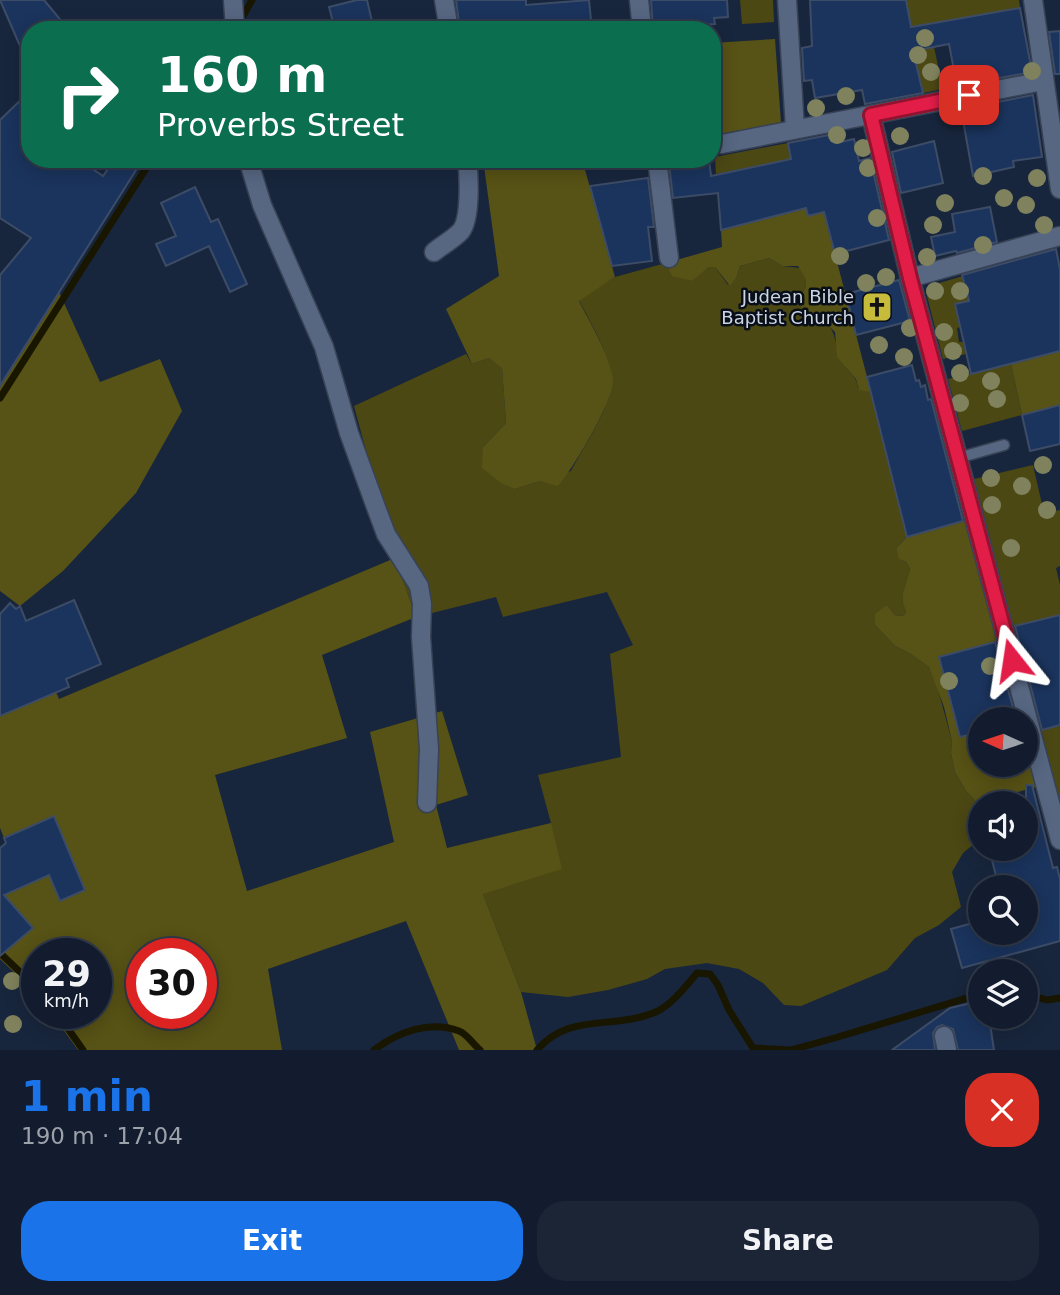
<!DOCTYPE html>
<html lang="en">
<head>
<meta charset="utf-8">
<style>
	:root { --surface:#121c2e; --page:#1b2536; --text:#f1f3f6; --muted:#9ca1aa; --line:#313a4a; --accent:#1a73e8 }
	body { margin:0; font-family:"DejaVu Sans",sans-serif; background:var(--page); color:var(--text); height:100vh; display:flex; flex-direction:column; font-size:26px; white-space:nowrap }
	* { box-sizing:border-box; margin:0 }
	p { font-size:23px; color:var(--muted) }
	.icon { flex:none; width:38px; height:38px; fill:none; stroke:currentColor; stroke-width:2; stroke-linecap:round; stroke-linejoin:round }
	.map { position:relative; height:1050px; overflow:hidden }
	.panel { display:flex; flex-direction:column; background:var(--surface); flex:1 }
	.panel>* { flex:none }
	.banner { position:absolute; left:21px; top:21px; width:700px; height:147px; border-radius:28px; box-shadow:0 4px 18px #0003,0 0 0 2px var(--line); background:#0b6e4f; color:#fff; overflow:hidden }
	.needle { width:46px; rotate:273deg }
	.fabs { position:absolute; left:968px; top:707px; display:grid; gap:14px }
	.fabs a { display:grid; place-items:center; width:70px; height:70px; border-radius:50%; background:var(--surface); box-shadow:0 4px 18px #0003,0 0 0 2px var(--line); font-size:35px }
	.speed { position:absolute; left:21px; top:938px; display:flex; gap:14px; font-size:35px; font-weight:700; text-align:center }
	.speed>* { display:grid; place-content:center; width:91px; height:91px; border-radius:50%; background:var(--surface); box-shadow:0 4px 18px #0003,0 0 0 2px var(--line); line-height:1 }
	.speed small { font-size:18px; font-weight:400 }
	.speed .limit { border:10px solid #d22; background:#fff; color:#111 }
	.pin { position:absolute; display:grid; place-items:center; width:60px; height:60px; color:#fff; margin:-30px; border-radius:14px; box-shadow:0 4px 10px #0006 }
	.me { position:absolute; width:77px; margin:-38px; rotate:345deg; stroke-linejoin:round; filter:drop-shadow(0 0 5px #0008) }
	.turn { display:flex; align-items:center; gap:24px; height:147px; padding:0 21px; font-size:32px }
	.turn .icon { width:91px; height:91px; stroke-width:2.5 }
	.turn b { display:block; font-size:49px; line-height:60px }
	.round { display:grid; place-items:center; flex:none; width:74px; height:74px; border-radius:28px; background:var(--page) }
	.summary { display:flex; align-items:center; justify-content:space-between; height:119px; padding:0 21px }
	h1 { font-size:42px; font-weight:700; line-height:52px; color:var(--accent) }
	.cta { display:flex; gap:14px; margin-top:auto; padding:14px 21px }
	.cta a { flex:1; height:80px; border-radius:28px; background:var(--accent); color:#fff; font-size:28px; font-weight:700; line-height:80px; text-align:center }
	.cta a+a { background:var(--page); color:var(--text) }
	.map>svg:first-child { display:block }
	.green { fill:#4c4814 }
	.forest { fill:#575215; fill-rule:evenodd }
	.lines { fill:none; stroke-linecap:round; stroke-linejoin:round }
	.stream { stroke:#191600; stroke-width:7 }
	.building { fill:#1b345d; stroke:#3d4c66; stroke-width:2 }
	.service-casing { stroke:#384255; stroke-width:13 }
	.minor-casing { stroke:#384255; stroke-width:21 }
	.service { stroke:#576782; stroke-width:10 }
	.minor { stroke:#576782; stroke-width:18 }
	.tree { fill:#7f825c }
	.route-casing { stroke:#92132f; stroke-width:18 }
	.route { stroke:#e11d48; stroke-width:12 }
	.labels { text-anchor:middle; stroke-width:5; stroke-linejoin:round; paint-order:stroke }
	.poi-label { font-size:18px; fill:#cbd5e4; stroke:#090f19; text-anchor:end }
</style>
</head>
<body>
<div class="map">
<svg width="1060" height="1050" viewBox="0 0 1060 1050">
	<rect width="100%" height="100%" fill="#18263d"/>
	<g class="green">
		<polygon points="740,0 773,0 774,22 742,24"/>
		<polygon points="906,0 1019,0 1020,8 938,23 934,47 943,89 923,93 908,28"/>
		<polygon points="788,143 791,159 716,174 715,157"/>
		<path d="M 769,258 L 782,266 L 800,268 L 805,276 L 806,287 C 798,297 798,303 805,316 C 843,324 829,337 844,364 C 849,373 857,376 858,388 L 871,392 L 907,537 L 896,548 L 901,560 L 906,562 L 910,569 L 903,592 L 906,612 L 903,616 L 895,615 L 887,605 L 875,619 L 875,625 L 895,646 L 909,653 L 929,667 L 935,679 L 952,741 L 951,753 L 955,772 L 966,791 L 977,803 L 980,813 L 980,839 L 963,853 L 952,872 L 961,907 L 939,925 L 915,938 L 887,970 L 801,1006 L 784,1005 L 763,983 L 739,969 L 707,963 L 665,969 L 647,979 L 608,990 L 568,997 L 521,992 L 483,894 L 551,823 L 538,775 L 621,757 L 610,654 L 633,645 L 607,592 L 503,617 L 496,597 L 416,617 L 395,558 L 354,406 L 466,354 L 472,364 L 489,358 L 502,367 L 506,423 L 483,447 L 515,489 L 571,471 C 582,450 612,404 612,382 C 613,360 589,320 579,300 L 615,277 L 666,263 L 680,276 L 691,281 L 709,267 L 715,267 L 728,285 L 737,276 L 740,266 Z"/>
		<polygon points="963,276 969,301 955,305 960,327 957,328 959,342 963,342 966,354 943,359 926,292 929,286"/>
		<polygon points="1011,364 1022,415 962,431 948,379"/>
		<polygon points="1033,465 1044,513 1060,510 1060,566 1056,568 1060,585 1060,615 1013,626 974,479"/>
		<polygon points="1060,726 1060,808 1040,730"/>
	</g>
	<g class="forest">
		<polygon points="775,39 781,123 714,135 712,43"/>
		<path d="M 483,159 L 582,159 L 615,277 L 579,301 C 589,321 612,359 613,381 C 613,402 573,469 558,486 L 540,481 L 515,489 L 501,483 L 482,468 L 483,447 L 506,423 L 502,368 L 489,358 L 472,364 L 446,309 L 499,276 Z"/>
		<path d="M 806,208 L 808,216 L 824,212 L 871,392 L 859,390 L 856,379 L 837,357 L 835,332 L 821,319 L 805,316 C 798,303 798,298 806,287 L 805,277 L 798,266 L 782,266 L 769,258 L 740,266 L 737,276 L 730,286 L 715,267 L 709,267 L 692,281 L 672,276 L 666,263 L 722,247 L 721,230 Z"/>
		<polygon points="59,292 100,382 160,359 182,411 136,493 63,571 20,606 0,591 0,386"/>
		<polygon points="1060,351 1060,405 1022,415 1011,364"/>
		<polygon points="965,521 997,641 939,657 960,737 980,732 980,765 1026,765 1026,749 1036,787 977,803 966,791 955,772 951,753 952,741 944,707 929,667 909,653 895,646 875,625 875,614 887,605 895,615 903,616 906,612 903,602 903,592 910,569 906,562 899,559 896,548 907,537"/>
		<path d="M 395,558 L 416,617 L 322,655 L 347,738 L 215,775 L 247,891 L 394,842 L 370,732 L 442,711 L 468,795 L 436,805 L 447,848 L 551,823 L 562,869 L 483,894 L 521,992 L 537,1050 L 459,1050 L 406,921 L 268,969 L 282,1050 L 78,1050 L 51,1013 L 96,1013 L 96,954 L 37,954 L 37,994 L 0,959 L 0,956 L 32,928 L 0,889 L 27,885 L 49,875 L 54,817 L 4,838 L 0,828 L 0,715 L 56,692 L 59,699 ZM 142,954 L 201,954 L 201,1013 L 142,1013 Z"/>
	</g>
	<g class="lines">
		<g class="stream">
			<polyline points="243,16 252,0"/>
			<polyline points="0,398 152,159"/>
			<polyline points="0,953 37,988"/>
			<polyline points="1026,994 1047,1000 1060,998"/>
			<polyline points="57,1013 83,1050"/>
			<path d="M 374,1050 C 398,1032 429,1020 459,1031 C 467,1034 473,1044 480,1050"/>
			<path d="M 537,1050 C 571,1011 614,1031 658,1011 C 673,1003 686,986 697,973 L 710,974 L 718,985 L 729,1010 L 753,1048 L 791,1050 L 838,1037 L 980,994"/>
		</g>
	</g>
	<g class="building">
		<polygon points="0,0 44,0 69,30 30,30 30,69"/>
		<polygon points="357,0 367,0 374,30 335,30 329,7"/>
		<polygon points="456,0 526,0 526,5 589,0 592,30 558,30 557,26 529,30 460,30"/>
		<polygon points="651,0 727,0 728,17 714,18 715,24 700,25 700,30 653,30"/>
		<polygon points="810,0 906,0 911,27 1020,8 1032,72 957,86 949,44 913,51 923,93 865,104 862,90 815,98 812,80 804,81 802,48 812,46"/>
		<polygon points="1060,31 1060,74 1055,74 1049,32"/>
		<polygon points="30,91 30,159 78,159 103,176 115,159 143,159 0,386 0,275 31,238 0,218 0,120"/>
		<polygon points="1033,95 1042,157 1013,161 1014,167 973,176 961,109"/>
		<polygon points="834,134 836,143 854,139 859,161 870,158 889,240 835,254 824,212 808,216 806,208 721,230 718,193 673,198 669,164 674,163 674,159 709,159 711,176 791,159 788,143"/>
		<polygon points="934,141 943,183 901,193 892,152"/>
		<polygon points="648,178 654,227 648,227 652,261 612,266 590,186"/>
		<polygon points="195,187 211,222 218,219 247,284 230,292 209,246 166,266 156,244 176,236 161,203"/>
		<polygon points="990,207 997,242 957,253 956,251 935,256 931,237 955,232 952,214"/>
		<polygon points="1056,249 1060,269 1060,351 971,374 955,304 969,301 962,275"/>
		<polygon points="899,280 910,321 856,335 846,294"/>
		<polygon points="912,365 916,381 919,380 921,387 925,385 928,400 931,399 963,521 907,537 867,377"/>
		<polygon points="1060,405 1060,444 1030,451 1022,415"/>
		<polygon points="74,600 101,664 66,679 69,687 0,716 0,614 10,603 16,609 20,606 26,621"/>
		<polygon points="1060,615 1060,725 1042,730 1015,626"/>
		<polygon points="995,642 1016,719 980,719 980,732 960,737 939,657"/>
		<polygon points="1026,785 1032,785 1053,868 1057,867 1060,879 1060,941 962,968 951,929 980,921 980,933 1026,933 1026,887 999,887 989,849 1026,849"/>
		<polygon points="54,816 85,890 60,901 49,875 4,895 33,928 0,956 0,848 6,843 4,838"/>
		<polygon points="980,1001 980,1017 989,1017 994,1050 958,1050 953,1029 942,1025 937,1027 933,1033 935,1050 892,1050 950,1008"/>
	</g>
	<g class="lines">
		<g class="service-casing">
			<polyline id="service" points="958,458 1004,445"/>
		</g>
		<g class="minor-casing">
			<g id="minor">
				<polyline points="233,0 235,30"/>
				<polyline points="444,0 449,30"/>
				<polyline points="639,0 642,30"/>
				<polyline points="787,0 795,129"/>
				<polyline points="1033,0 1060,189"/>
				<polyline points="871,115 910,278 1060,840"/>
				<polyline points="722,144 1043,81"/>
				<polyline points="248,159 262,205 324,347 349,433 377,510 386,534 419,586 422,604 421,637 429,749 427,803"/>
				<polyline points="657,159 669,258"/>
				<path d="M 434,252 C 442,245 454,239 461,231 C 471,218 469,176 467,159"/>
				<polyline points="910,278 1060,236"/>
				<polyline points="944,1036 947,1050"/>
			</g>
		</g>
		<use href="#service" class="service"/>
		<use href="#minor" class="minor"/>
	</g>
	<g class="tree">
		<circle cx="925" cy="38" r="9"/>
		<circle cx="918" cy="55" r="9"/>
		<circle cx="1032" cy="71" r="9"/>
		<circle cx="931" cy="72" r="9"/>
		<circle cx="846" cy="96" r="9"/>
		<circle cx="816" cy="108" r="9"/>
		<circle cx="837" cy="135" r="9"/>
		<circle cx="900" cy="136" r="9"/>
		<circle cx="863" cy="148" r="9"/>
		<circle cx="868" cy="168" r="9"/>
		<circle cx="983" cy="176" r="9"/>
		<circle cx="1037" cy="178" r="9"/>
		<circle cx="1004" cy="198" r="9"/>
		<circle cx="945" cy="203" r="9"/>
		<circle cx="1026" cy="205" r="9"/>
		<circle cx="877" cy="218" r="9"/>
		<circle cx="933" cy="225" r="9"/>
		<circle cx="1044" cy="225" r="9"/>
		<circle cx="983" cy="245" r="9"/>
		<circle cx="840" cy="256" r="9"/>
		<circle cx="927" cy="257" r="9"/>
		<circle cx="886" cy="277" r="9"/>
		<circle cx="866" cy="283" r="9"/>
		<circle cx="935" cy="291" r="9"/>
		<circle cx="960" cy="291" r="9"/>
		<circle cx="910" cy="328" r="9"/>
		<circle cx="944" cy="332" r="9"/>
		<circle cx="879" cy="345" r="9"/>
		<circle cx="953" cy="351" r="9"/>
		<circle cx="904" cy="357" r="9"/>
		<circle cx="960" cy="373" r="9"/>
		<circle cx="991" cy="381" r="9"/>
		<circle cx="997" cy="399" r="9"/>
		<circle cx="960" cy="403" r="9"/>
		<circle cx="1043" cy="465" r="9"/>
		<circle cx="991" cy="478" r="9"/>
		<circle cx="1022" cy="486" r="9"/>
		<circle cx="992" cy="505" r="9"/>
		<circle cx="1047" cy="510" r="9"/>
		<circle cx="1011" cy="548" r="9"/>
		<circle cx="990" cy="666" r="9"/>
		<circle cx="949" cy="681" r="9"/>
		<circle cx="12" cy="981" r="9"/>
		<circle cx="13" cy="1024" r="9"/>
	</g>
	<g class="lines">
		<g class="route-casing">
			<polyline id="route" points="969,95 871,115 910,278 1012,660"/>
		</g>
		<use href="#route" class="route"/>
	</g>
	<defs>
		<g id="church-square" transform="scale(1.575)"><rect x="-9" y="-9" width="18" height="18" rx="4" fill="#c7bb3c" stroke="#090f19"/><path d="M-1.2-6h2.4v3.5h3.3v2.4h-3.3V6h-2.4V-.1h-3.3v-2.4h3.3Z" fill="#111"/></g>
	</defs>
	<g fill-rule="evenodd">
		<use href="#church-square" x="877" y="307"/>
	</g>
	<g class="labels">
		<g class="poi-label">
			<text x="854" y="303">Judean Bible<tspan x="854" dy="21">Baptist Church</tspan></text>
		</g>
	</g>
</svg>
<div class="fabs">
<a><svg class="needle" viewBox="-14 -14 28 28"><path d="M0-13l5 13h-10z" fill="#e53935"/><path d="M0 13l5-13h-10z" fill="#9ca1aa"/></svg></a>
<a><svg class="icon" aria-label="sound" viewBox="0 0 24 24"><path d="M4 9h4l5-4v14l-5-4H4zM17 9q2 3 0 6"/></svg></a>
<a><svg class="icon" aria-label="search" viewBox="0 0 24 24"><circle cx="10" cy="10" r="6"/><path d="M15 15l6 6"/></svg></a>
<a><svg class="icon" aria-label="layers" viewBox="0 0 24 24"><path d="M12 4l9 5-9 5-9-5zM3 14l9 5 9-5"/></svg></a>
</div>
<div class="speed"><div>29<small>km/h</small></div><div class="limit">30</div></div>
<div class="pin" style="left:969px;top:95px;background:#d93025"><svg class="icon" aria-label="arrive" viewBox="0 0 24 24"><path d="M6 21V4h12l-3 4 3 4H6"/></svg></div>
<svg class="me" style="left:1012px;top:660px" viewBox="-20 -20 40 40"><path d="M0-17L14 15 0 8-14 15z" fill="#e11d48" stroke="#fff" stroke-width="4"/></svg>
<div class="banner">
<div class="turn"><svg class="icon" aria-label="right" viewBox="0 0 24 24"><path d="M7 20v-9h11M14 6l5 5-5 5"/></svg><div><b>160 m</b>Proverbs Street</div></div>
</div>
</div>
<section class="panel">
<div class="summary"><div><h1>1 min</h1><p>190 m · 17:04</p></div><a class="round" style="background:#d93025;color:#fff"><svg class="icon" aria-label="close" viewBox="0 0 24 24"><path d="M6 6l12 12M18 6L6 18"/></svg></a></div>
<div class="cta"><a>Exit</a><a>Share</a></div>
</section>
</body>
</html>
